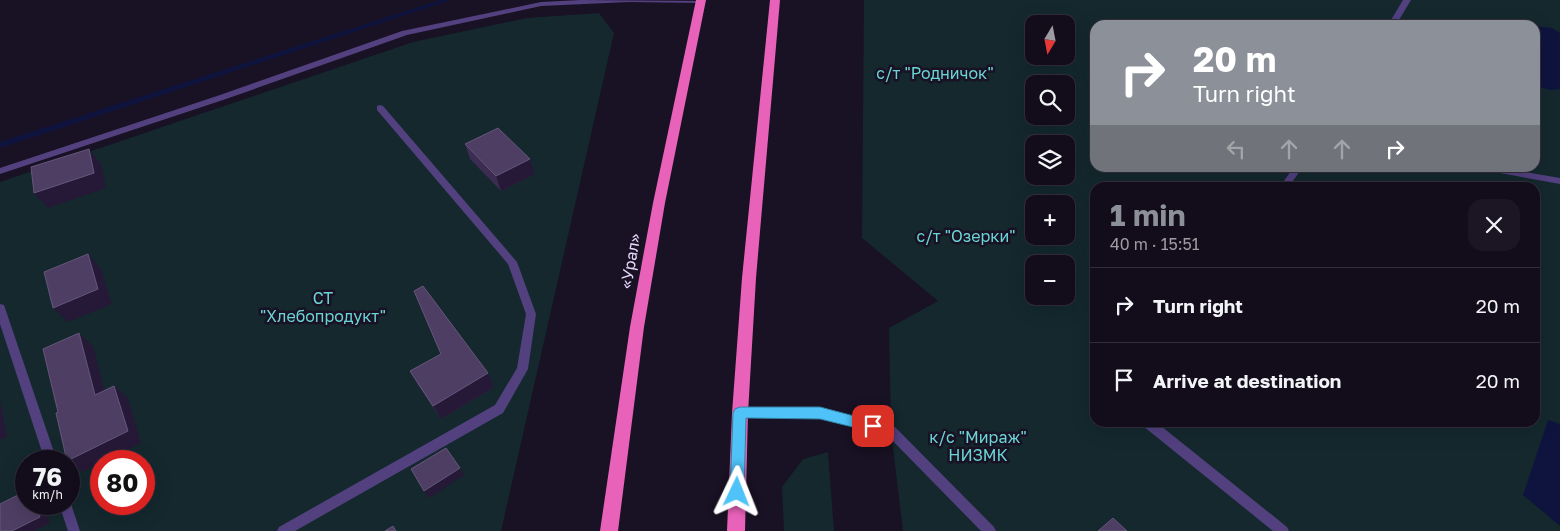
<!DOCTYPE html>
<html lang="en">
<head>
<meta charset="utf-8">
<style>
	:root { --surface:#130d1b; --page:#1c1624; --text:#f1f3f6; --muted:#9d9ca3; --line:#322d3a; --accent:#8c9099 }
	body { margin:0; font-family:"Golos Text",sans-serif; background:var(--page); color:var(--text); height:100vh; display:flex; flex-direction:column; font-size:19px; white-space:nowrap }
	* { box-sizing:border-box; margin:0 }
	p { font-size:16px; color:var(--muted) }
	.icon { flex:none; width:28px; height:28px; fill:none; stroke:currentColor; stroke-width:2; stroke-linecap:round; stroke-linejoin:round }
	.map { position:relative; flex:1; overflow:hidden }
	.drawer { position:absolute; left:1090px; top:182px; width:450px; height:245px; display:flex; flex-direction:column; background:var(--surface); border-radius:15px; box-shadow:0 5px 20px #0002,0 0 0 1px var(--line) }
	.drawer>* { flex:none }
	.hud { position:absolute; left:1090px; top:20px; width:450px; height:152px; border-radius:15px; box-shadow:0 5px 20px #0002,0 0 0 1px var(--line); background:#8c9099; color:#fff; overflow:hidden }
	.needle { width:32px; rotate:190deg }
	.controls { position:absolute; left:1025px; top:15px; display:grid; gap:10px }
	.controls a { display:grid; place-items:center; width:50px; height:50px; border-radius:10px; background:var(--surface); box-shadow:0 5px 20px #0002,0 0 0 1px var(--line); font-size:25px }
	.speed { position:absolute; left:15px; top:450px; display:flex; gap:10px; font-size:25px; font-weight:700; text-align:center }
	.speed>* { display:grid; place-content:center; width:65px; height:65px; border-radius:50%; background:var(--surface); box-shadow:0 5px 20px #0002,0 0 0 1px var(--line); line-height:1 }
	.speed small { font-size:12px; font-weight:400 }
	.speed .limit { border:8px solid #d22; background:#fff; color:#111 }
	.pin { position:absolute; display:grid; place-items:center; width:42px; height:42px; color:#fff; margin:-21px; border-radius:10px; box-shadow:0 2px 8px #0006 }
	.me { position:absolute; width:55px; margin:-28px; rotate:2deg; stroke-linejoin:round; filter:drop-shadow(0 0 4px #0008) }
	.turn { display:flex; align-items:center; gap:18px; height:105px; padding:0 20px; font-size:22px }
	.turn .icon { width:65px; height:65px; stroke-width:2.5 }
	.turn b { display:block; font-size:35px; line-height:42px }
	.lanes { display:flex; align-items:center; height:48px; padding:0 20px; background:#0003; justify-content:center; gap:25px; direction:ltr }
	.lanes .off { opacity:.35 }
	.round { display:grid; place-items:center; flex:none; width:52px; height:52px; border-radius:15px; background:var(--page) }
	.overview { display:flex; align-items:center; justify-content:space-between; height:85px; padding:0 20px }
	h1 { font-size:30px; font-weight:700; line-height:38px; color:var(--accent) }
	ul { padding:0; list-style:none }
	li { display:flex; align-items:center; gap:15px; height:75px; padding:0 20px; border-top:1px solid var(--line) }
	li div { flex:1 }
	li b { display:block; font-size:19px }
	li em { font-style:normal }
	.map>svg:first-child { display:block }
	.green { fill:#14282e; fill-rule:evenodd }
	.water { fill:#0f143f }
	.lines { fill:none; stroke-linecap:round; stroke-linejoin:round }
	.stream { fill:#0f143f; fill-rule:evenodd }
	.service { fill:#52407f; fill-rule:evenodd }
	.trunk { fill:#e862b9; fill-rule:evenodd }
	.wall { fill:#3c2c51 }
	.shaded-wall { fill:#261937 }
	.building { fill:#4e3e63; stroke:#65567b }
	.route { fill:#4fc3f7; stroke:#337fa1 }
	.labels { text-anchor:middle; stroke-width:5; stroke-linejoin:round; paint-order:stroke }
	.park-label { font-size:16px; fill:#69d6d5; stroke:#191124 }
	.street-label { font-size:16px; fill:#e4d8fc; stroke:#191124 }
</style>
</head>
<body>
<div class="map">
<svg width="1560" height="531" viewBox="0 0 1560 531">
	<rect width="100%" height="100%" fill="#191124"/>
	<g class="green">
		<path d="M 864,0 L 1560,0 L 1560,531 L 903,531 L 891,431 L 889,328 L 938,301 L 862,238 ZM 1034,24 L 1066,24 L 1066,56 L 1034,56 ZM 1095,25 L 1535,25 L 1535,168 L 1095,168 ZM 1034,84 L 1066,84 L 1066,116 L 1034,116 ZM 1034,144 L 1066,144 L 1066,176 L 1034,176 ZM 1095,188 L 1535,188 L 1535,422 L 1095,422 ZM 1034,204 L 1066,204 L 1066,236 L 1034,236 ZM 1034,264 L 1066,264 L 1066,296 L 1034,296 Z"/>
		<path d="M 599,13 L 614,33 L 501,531 L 0,531 L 0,182 L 413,42 L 527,18 ZM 26,461 L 69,461 L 69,504 L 26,504 ZM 101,461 L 144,461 L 144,504 L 101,504 Z"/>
		<polygon points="828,452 834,531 784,531 782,487 803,459"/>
	</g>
	<g class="water">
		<polygon points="1535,26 1552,28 1560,33 1560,89 1550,90 1535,85"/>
		<polygon points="1548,420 1560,424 1560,526 1523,495"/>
	</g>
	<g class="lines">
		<polygon class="stream" points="440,0 451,0 0,148 0,142"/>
		<g class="service">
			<polygon points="581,0 705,1 701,3 629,2 541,6 407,35 226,99 0,174 0,168 220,95 402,31 541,2"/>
			<polygon points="1403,0 1411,0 1396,25 1388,25"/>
			<polygon points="380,105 383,106 517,262 536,314 528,369 503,413 295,531 277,531 279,527 495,405 517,368 526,314 508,264 377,110 377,106"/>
			<polygon points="1293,168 1302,168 1288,188 1279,188"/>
			<polygon points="1484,168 1503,168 1560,178 1560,184 1489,171"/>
			<polygon points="0,304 4,305 5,308 57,461 45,461 0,324"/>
			<polygon points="740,408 820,408 895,427 994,527 996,531 981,531 887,435 820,418 740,418 736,417 734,413 736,409"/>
			<polygon points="1141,422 1156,422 1287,527 1289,531 1273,531 1143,426"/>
			<polygon points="69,500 71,504 80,531 68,531 59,504 69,504"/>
		</g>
		<g class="trunk">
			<polygon points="696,0 706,0 665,203 644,327 618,531 600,531 630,327 653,203"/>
			<polygon points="770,0 780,0 756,278 748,413 745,531 727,531 732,413 742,278"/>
		</g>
	</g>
	<g class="wall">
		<polygon points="465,144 535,174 501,191 470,159"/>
		<polygon points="410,371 494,387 441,419 418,385"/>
	</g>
	<g class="shaded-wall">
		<polygon points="89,149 101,164 106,188 48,208 34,193"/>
		<polygon points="530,159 535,174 501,191 496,176"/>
		<polygon points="88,254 101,269 112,304 68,322 53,308"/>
		<polygon points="79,333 93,346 109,407 95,395"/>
		<polygon points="488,373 494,387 441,419 433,406"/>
		<polygon points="114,386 128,398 141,443 104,461 101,461 101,463 82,472 67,461"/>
		<polygon points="0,400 7,436 0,440"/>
		<polygon points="460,468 464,475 429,498 424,491"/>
		<polygon points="37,504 45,504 50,523 34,531 12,531"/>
	</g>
	<g class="building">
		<polygon points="498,128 530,159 496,176 465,144"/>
		<polygon points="89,149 94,173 34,193 31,167"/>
		<polygon points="88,254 98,289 53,308 44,272"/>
		<polygon points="423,286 488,373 433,406 410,371 441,354 414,291"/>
		<polygon points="79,333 95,395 114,386 128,431 67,461 56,413 58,412 43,349"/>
		<polygon points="446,448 460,468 424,491 411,469"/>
		<polygon points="26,491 26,504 37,504 40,517 12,531 0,531 0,504"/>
		<polygon points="1113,518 1127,531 1098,531"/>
		<polygon points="393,526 396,531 385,531"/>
	</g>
	<polygon class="route" points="740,407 820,407 873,421 878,422 880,426 878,431 873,432 820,419 746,418 744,492 742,496 737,498 732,496 730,492 733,413 735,409"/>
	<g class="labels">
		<g class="park-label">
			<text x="935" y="79">с/т "Родничок"</text>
			<text x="966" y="242">с/т "Озерки"</text>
			<text x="323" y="304">СТ<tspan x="323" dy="18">"Хлебопродукт"</tspan></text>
			<text x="978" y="443">к/с "Мираж"<tspan x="978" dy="18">НИЗМК</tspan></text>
		</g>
		<g class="street-label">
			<text transform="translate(630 261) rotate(-80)" y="6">«Урал»</text>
		</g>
	</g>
</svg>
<div class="controls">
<a><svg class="needle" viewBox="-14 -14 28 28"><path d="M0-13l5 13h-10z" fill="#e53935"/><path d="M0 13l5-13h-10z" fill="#9d9ca3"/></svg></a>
<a><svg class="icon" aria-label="search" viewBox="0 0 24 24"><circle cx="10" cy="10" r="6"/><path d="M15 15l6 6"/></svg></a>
<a><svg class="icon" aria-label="layers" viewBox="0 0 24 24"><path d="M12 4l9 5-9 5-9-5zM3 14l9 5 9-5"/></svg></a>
<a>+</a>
<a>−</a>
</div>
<div class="speed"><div>76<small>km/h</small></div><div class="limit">80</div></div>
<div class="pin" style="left:873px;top:426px;background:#d93025"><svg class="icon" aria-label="arrive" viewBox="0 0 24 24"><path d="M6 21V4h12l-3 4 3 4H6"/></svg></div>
<svg class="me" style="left:737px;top:492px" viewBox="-20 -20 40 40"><path d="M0-17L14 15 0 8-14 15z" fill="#4fc3f7" stroke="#fff" stroke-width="4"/></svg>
<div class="hud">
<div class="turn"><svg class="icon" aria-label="right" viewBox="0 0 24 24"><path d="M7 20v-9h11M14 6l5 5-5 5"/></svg><div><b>20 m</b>Turn right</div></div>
<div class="lanes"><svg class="icon off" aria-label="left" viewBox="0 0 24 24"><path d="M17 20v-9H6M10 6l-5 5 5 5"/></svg><svg class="icon off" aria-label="ahead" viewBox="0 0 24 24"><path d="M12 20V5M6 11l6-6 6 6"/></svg><svg class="icon off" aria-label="ahead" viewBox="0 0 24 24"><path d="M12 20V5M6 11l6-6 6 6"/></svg><svg class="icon" aria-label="right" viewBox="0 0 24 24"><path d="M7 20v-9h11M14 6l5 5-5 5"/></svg></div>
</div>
<section class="drawer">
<div class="overview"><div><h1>1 min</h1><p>40 m · 15:51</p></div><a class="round"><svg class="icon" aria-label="close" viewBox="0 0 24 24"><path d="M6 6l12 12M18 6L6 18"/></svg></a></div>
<ul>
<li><svg class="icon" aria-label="right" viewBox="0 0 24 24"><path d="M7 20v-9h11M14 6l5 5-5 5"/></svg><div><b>Turn right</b></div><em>20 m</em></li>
<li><svg class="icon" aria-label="arrive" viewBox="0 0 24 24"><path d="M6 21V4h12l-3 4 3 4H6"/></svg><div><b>Arrive at destination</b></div><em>20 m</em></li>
</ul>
</section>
</div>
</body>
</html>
